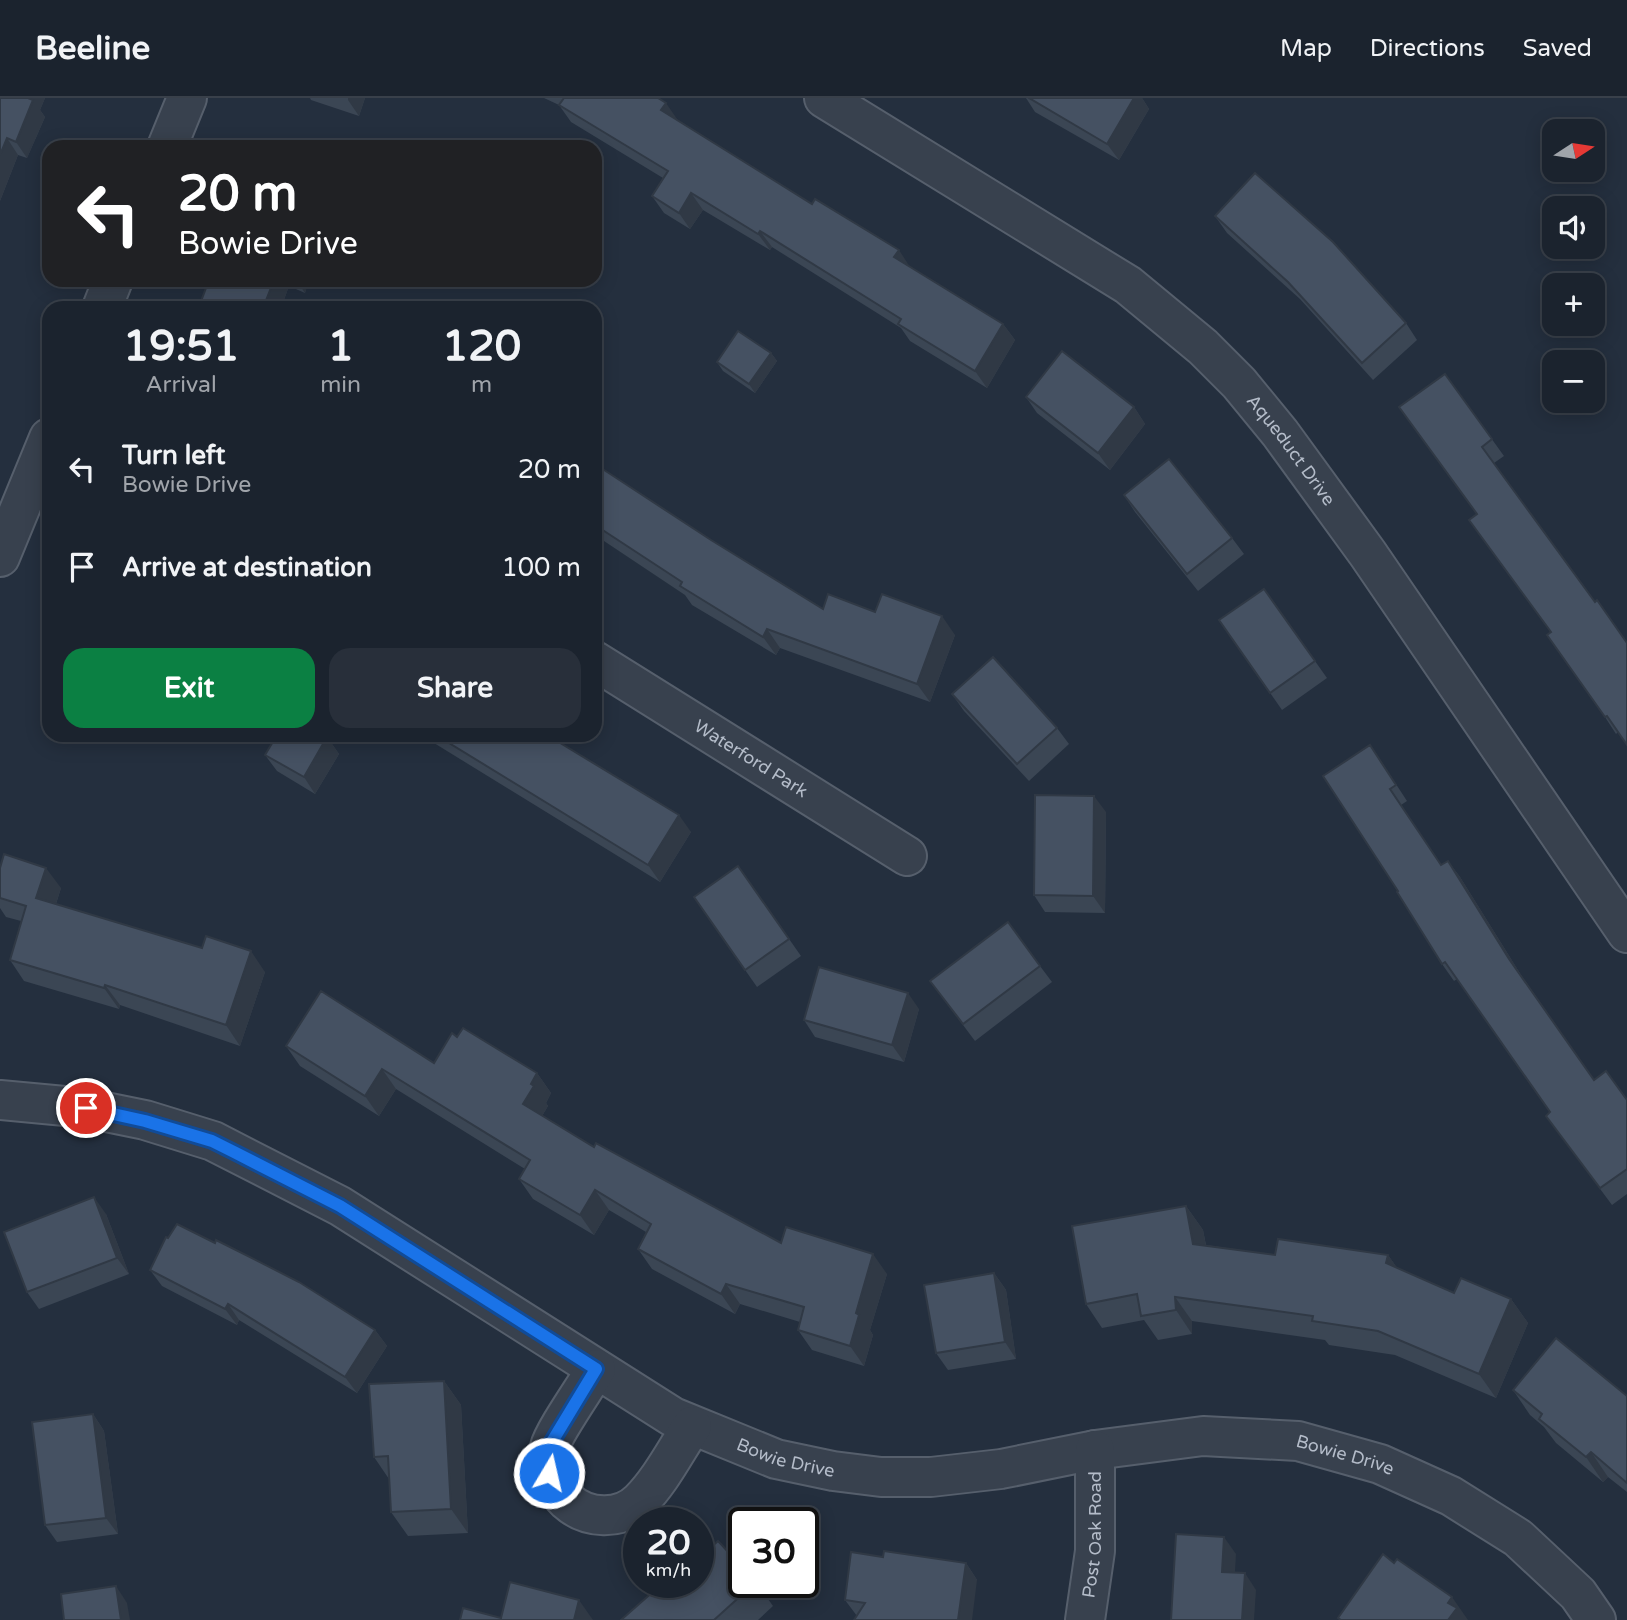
<!DOCTYPE html>
<html lang="en">
<head>
<meta charset="utf-8">
<style>
	:root { --surface:#1b232e; --page:#282f3a; --text:#f1f3f6; --muted:#a0a4aa; --line:#39404a; --accent:#0b8043 }
	body { margin:0; font-family:"Varela Round",sans-serif; background:var(--page); color:var(--text); height:100vh; display:flex; flex-direction:column; font-size:26px; white-space:nowrap }
	* { box-sizing:border-box; margin:0 }
	p { font-size:23px; color:var(--muted) }
	.icon { flex:none; width:38px; height:38px; fill:none; stroke:currentColor; stroke-width:2; stroke-linecap:round; stroke-linejoin:round }
	.map { position:relative; flex:1; overflow:hidden }
	.details { position:absolute; left:42px; top:203px; width:560px; height:441px; display:flex; flex-direction:column; background:var(--surface); border-radius:21px; box-shadow:0 4px 18px #0003,0 0 0 2px var(--line) }
	.details>* { flex:none }
	.top-card { position:absolute; left:42px; top:42px; width:560px; height:147px; border-radius:21px; box-shadow:0 4px 18px #0003,0 0 0 2px var(--line); background:#202124; color:#fff; overflow:hidden }
	.needle { width:46px; rotate:78deg }
	.tools { position:absolute; left:1542px; top:21px; display:grid; gap:14px }
	.tools a { display:grid; place-items:center; width:63px; height:63px; border-radius:14px; background:var(--surface); box-shadow:0 4px 18px #0003,0 0 0 2px var(--line); font-size:35px }
	.speed { position:absolute; left:623px; top:1409px; display:flex; gap:14px; font-size:35px; font-weight:700; text-align:center }
	.speed>* { display:grid; place-content:center; width:91px; height:91px; border-radius:50%; background:var(--surface); box-shadow:0 4px 18px #0003,0 0 0 2px var(--line); line-height:1 }
	.speed small { font-size:18px; font-weight:400 }
	.speed .limit { border:4px solid #111; border-radius:10px; background:#fff; color:#111 }
	.pin { position:absolute; display:grid; place-items:center; width:60px; height:60px; color:#fff; margin:-30px; border:4px solid #fff; border-radius:50%; box-shadow:0 2px 7px #0007 }
	.me { position:absolute; width:77px; margin:-38px; rotate:9deg; stroke-linejoin:round; filter:drop-shadow(0 0 5px #0008) }
	.turn { display:flex; align-items:center; gap:24px; height:147px; padding:0 21px; font-size:32px }
	.turn .icon { width:91px; height:91px; stroke-width:2.5 }
	.turn b { display:block; font-size:49px; line-height:60px }
	.eta { display:flex; justify-content:space-evenly; align-items:center; height:119px; text-align:center }
	.eta b { font-size:42px; font-weight:700; line-height:49px }
	.cta { display:flex; gap:14px; margin-top:auto; padding:14px 21px }
	.cta a { flex:1; height:80px; border-radius:21px; background:var(--accent); color:#fff; font-size:28px; font-weight:700; line-height:80px; text-align:center }
	.cta a+a { background:var(--page); color:var(--text) }
	ul { padding:0; list-style:none }
	li { display:flex; align-items:center; gap:21px; height:98px; padding:0 21px }
	li div { flex:1 }
	li b { display:block; font-size:26px }
	li em { font-style:normal }
	header { display:flex; align-items:center; gap:42px; box-sizing:border-box; height:98px; padding:0 35px; background:var(--surface); border-bottom:2px solid var(--line) }
	header strong { font-size:33px }
	nav { display:flex; gap:38px; margin-inline-start:auto; font-size:24px }
	.map>svg:first-child { display:block }
	.lines { fill:none; stroke-linecap:round; stroke-linejoin:round }
	.minor-casing { stroke:#565f6c; stroke-width:42 }
	.minor { stroke:#38414e; stroke-width:38 }
	.wall { fill:#3b4654 }
	.shaded-wall { fill:#303945 }
	.building { fill:#455162; stroke:#303945; stroke-width:2 }
	.route-casing { stroke:#114b97; stroke-width:18 }
	.route { stroke:#1a73e8; stroke-width:12 }
	.labels { text-anchor:middle; stroke-width:5; stroke-linejoin:round; paint-order:stroke }
	.street-label { font-size:18px; fill:#b4bcc9; stroke:#1d2633 }
</style>
</head>
<body>
<header>
<strong>Beeline</strong>
<nav><a>Map</a><a>Directions</a><a>Saved</a></nav>
</header>
<div class="map">
<svg width="1627" height="1522" viewBox="0 0 1627 1522">
	<rect width="100%" height="100%" fill="#242f3e"/>
	<g class="lines">
		<g class="minor-casing">
			<g id="minor">
				<path id="s1" d="M 824,0 L 1128,187 L 1203,249 L 1239,285 L 1280,335 L 1368,456 L 1627,835"/>
				<polyline points="167,49 187,0"/>
				<polyline points="102,210 113,182"/>
				<polyline points="0,459 49,340"/>
				<path id="s2" d="M 595,563 L 907,758"/>
				<path id="s3" d="M 0,1002 L 86,1010 L 145,1022 L 213,1043 L 340,1108 L 673,1319 L 776,1361 L 833,1373 L 881,1379 L 931,1379 L 1001,1371 L 1095,1352 L 1203,1338 L 1298,1343 L 1380,1366 L 1451,1398 L 1518,1440 L 1578,1496 L 1596,1522"/>
				<path d="M 596,1271 C 587,1287 553,1335 550,1349 C 546,1370 552,1388 567,1403 C 587,1421 620,1423 640,1403 C 661,1382 676,1352 692,1328"/>
				<path id="s4" d="M 1085,1522 L 1095,1453 L 1095,1352"/>
			</g>
		</g>
		<use href="#minor" class="minor"/>
	</g>
	<g class="wall">
		<polygon points="0,0 45,0 40,12 45,19 27,60 18,57 0,103"/>
		<polygon points="310,0 365,0 359,18 311,2"/>
		<polygon points="544,0 658,0 677,22 910,169 1003,226 1015,242 987,290 910,243 901,230 772,149 770,152 703,112 690,131 664,115 652,98 663,80 571,24 559,7"/>
		<polygon points="1026,0 1142,0 1149,11 1119,62 1035,14"/>
		<polygon points="1215,118 1406,225 1417,242 1373,282 1300,201 1227,135"/>
		<polygon points="209,182 309,182 305,195 289,188 281,210 203,210 200,206"/>
		<polygon points="771,255 777,263 755,295 723,273 717,264"/>
		<polygon points="1445,276 1504,358 1494,365 1618,634 1616,636 1550,534"/>
		<polygon points="1026,299 1134,309 1145,326 1110,372 1037,315"/>
		<polygon points="595,366 711,442 823,511 875,514 955,537 930,604 780,550 776,557 692,507 685,497 595,437"/>
		<polygon points="1124,397 1232,440 1244,456 1198,493 1135,414"/>
		<polygon points="1264,491 1327,580 1282,612 1219,522"/>
		<polygon points="952,596 1057,630 1069,646 1029,683 964,613"/>
		<polygon points="421,637 547,637 691,734 660,784"/>
		<polygon points="327,639 339,656 315,696 277,673 265,657"/>
		<polygon points="1381,663 1407,703 1401,707 1441,767 1448,763 1460,779 1521,877 1594,982 1627,1002 1627,1096 1612,1107 1546,1018 1550,1014 1457,881 1454,883 1442,866 1398,793"/>
		<polygon points="1106,714 1105,815 1045,814 1034,797"/>
		<polygon points="738,768 801,858 757,889 694,799"/>
		<polygon points="0,770 61,790 56,806 265,874 240,948 120,907 119,911 24,883 10,862 21,823 6,819 0,810"/>
		<polygon points="1040,868 1052,884 975,943 930,883"/>
		<polygon points="919,911 904,964 815,939 804,922"/>
		<polygon points="457,939 537,975 551,995 546,1005 548,1008 542,1018 594,1049 781,1145 887,1176 870,1232 873,1237 864,1268 812,1252 798,1232 800,1224 740,1206 735,1216 652,1171 638,1151 646,1134 609,1112 594,1137 533,1101 519,1081 525,1071 396,991 379,1018 300,968 286,948 434,965"/>
		<polygon points="1186,1108 1203,1132 1206,1147 1275,1157 1388,1157 1397,1170 1454,1195 1511,1201 1528,1225 1496,1300 1395,1257 1329,1247 1325,1242 1192,1223 1192,1236 1158,1242 1144,1222 1102,1230 1086,1206"/>
		<polygon points="106,1116 129,1176 39,1211 27,1194"/>
		<polygon points="150,1172 375,1232 387,1248 357,1295 239,1222 237,1227 162,1188"/>
		<polygon points="994,1175 1006,1192 1016,1261 948,1272 936,1255"/>
		<polygon points="444,1283 461,1307 468,1435 408,1438 391,1414 389,1381 374,1359"/>
		<polygon points="1513,1292 1627,1298 1627,1394 1608,1379 1603,1384 1556,1345 1544,1329 1530,1317"/>
		<polygon points="93,1316 104,1333 118,1436 57,1444 45,1427"/>
		<polygon points="966,1465 977,1482 857,1518 845,1502"/>
		<polygon points="756,1484 773,1508 758,1522 621,1522"/>
	</g>
	<g class="shaded-wall">
		<polygon points="27,0 45,0 40,12 45,19 27,60 16,44"/>
		<polygon points="348,0 365,0 359,18 348,2"/>
		<polygon points="1134,0 1142,0 1149,11 1119,62 1107,46"/>
		<polygon points="666,5 677,21 673,29 661,12"/>
		<polygon points="7,40 18,57 0,103 0,57"/>
		<polygon points="691,95 703,112 690,131 679,115"/>
		<polygon points="760,133 772,149 770,152 758,136"/>
		<polygon points="899,152 910,169 894,159"/>
		<polygon points="274,182 285,182 289,188 281,210 263,210"/>
		<polygon points="296,182 309,182 305,195"/>
		<polygon points="1003,226 1015,242 987,290 975,273"/>
		<polygon points="771,255 777,263 755,295 749,286"/>
		<polygon points="1134,309 1145,326 1110,372 1098,355"/>
		<polygon points="942,518 955,537 930,604 917,586"/>
		<polygon points="767,531 780,550 776,557 763,539"/>
		<polygon points="327,639 339,656 315,696 304,679"/>
		<polygon points="1094,698 1106,714 1105,815 1093,798"/>
		<polygon points="679,717 691,734 660,784 648,767"/>
		<polygon points="1448,763 1460,779 1521,877 1509,861"/>
		<polygon points="46,770 61,790 51,821 36,800"/>
		<polygon points="251,853 265,874 240,948 226,927"/>
		<polygon points="105,887 120,907 119,911 104,890"/>
		<polygon points="908,895 919,911 904,964 892,947"/>
		<polygon points="382,971 396,991 379,1018 365,998"/>
		<polygon points="537,975 551,995 546,1005 548,1008 537,1026 523,1006 531,986"/>
		<polygon points="595,1092 609,1112 594,1137 580,1117"/>
		<polygon points="94,1099 106,1116 129,1176 117,1160"/>
		<polygon points="1186,1108 1203,1132 1210,1170 1193,1146"/>
		<polygon points="873,1156 887,1176 870,1232 873,1237 864,1268 850,1248 856,1215"/>
		<polygon points="1388,1157 1405,1181 1386,1165"/>
		<polygon points="994,1175 1006,1192 1016,1261 1005,1244"/>
		<polygon points="726,1186 740,1206 735,1216 721,1196"/>
		<polygon points="1175,1199 1192,1223 1192,1236 1176,1212"/>
		<polygon points="1511,1201 1528,1225 1496,1300 1479,1276"/>
		<polygon points="228,1206 239,1222 237,1227 225,1211"/>
		<polygon points="375,1232 387,1248 357,1295 345,1279"/>
		<polygon points="444,1283 461,1307 468,1435 451,1411"/>
		<polygon points="93,1316 104,1333 118,1436 106,1420"/>
		<polygon points="1591,1354 1608,1379 1603,1384 1586,1359"/>
		<polygon points="1224,1439 1236,1456 1234,1491 1222,1474"/>
		<polygon points="966,1465 977,1482 972,1522 958,1522"/>
		<polygon points="1245,1475 1256,1492 1254,1522 1242,1522"/>
		<polygon points="116,1488 127,1505 130,1522 121,1522"/>
		<polygon points="1452,1499 1468,1522 1448,1522 1448,1505"/>
		<polygon points="579,1502 593,1522 574,1522"/>
	</g>
	<g class="building">
		<polygon points="0,0 28,0 33,2 16,44 7,40 0,57"/>
		<polygon points="564,0 658,0 666,5 661,12 812,106 815,101 899,152 894,159 1003,226 975,273 898,226 901,221 760,133 758,136 691,95 679,115 652,98 668,73 559,7"/>
		<polygon points="1029,0 1134,0 1107,46"/>
		<polygon points="1255,75 1333,144 1406,225 1362,265 1288,184 1215,118"/>
		<polygon points="209,182 274,182 263,210 212,210 200,206"/>
		<polygon points="738,233 771,255 749,286 717,264"/>
		<polygon points="1062,253 1134,309 1098,355 1026,299"/>
		<polygon points="1445,276 1492,341 1482,349 1595,504 1597,502 1627,545 1627,647 1607,618 1605,619 1547,537 1551,534 1469,422 1477,416 1399,309"/>
		<polygon points="1169,361 1232,440 1187,476 1124,397"/>
		<polygon points="595,366 711,442 823,511 828,496 875,514 882,496 942,518 917,586 767,531 763,539 680,488 682,484 595,427"/>
		<polygon points="1264,491 1315,563 1270,595 1219,522"/>
		<polygon points="993,559 1057,630 1017,666 952,596"/>
		<polygon points="277,637 323,637 327,639 304,679 265,657"/>
		<polygon points="436,637 547,637 679,717 648,767"/>
		<polygon points="1370,647 1396,687 1390,691 1441,767 1448,763 1509,861 1594,982 1606,973 1627,1002 1627,1071 1600,1090 1546,1018 1550,1014 1445,864 1442,866 1397,794 1398,793 1323,678"/>
		<polygon points="1035,697 1094,698 1093,798 1034,797"/>
		<polygon points="4,756 46,770 36,800 202,850 206,838 251,853 226,927 105,887 104,890 10,862 26,808 0,800 0,770"/>
		<polygon points="738,768 789,841 745,872 694,799"/>
		<polygon points="1008,824 1040,868 963,926 930,883"/>
		<polygon points="819,869 908,895 892,947 804,922"/>
		<polygon points="321,893 434,965 452,935 457,939 463,930 537,975 531,986 534,988 523,1006 594,1049 596,1045 781,1145 786,1129 873,1156 856,1215 859,1217 850,1248 798,1232 804,1209 726,1186 721,1196 638,1151 651,1126 595,1092 580,1117 519,1081 530,1062 382,971 365,998 286,948"/>
		<polygon points="94,1099 117,1160 27,1194 4,1134"/>
		<polygon points="1186,1108 1193,1146 1275,1157 1278,1141 1388,1157 1386,1165 1454,1195 1461,1180 1511,1201 1479,1276 1378,1233 1312,1223 1313,1218 1175,1199 1176,1212 1141,1218 1137,1196 1086,1206 1072,1128"/>
		<polygon points="177,1126 215,1145 216,1142 299,1184 375,1232 345,1279 228,1206 225,1211 150,1172 166,1139 168,1140"/>
		<polygon points="994,1175 1005,1244 936,1255 924,1187"/>
		<polygon points="1556,1240 1627,1298 1627,1385 1591,1354 1586,1359 1539,1321 1542,1316 1513,1292"/>
		<polygon points="444,1283 451,1411 391,1414 388,1358 374,1359 369,1286"/>
		<polygon points="93,1316 106,1420 45,1427 32,1324"/>
		<polygon points="1176,1436 1224,1439 1222,1474 1245,1475 1242,1522 1171,1522"/>
		<polygon points="718,1443 744,1471 744,1484 756,1484 714,1522 621,1522 664,1484 698,1484 698,1461"/>
		<polygon points="884,1453 966,1465 958,1522 854,1522 865,1505 845,1502 851,1454 883,1459"/>
		<polygon points="1383,1456 1394,1465 1397,1461 1452,1499 1448,1505 1457,1510 1448,1522 1341,1522 1338,1520"/>
		<polygon points="510,1484 579,1502 574,1522 460,1522 463,1510 501,1520"/>
		<polygon points="116,1488 121,1522 64,1522 61,1496"/>
	</g>
	<g class="lines">
		<g class="route-casing">
			<polyline id="route" points="86,1010 145,1023 212,1043 234,1054 340,1108 596,1271 550,1347 549,1375"/>
		</g>
		<use href="#route" class="route"/>
	</g>
	<g class="labels">
		<g class="street-label">
			<text dy="6" stroke="none"><textPath href="#s1" startOffset="590">Aqueduct Drive</textPath></text>
			<text dy="6" stroke="none"><textPath href="#s2" startOffset="184">Waterford Park</textPath></text>
			<text dy="6" stroke="none"><textPath href="#s3" startOffset="875">Bowie Drive</textPath></text>
			<text dy="6" stroke="none"><textPath href="#s3" startOffset="1442">Bowie Drive</textPath></text>
			<text dy="6" stroke="none"><textPath href="#s4" startOffset="86">Post Oak Road</textPath></text>
		</g>
	</g>
</svg>
<div class="tools">
<a><svg class="needle" viewBox="-14 -14 28 28"><path d="M0-13l5 13h-10z" fill="#e53935"/><path d="M0 13l5-13h-10z" fill="#a0a4aa"/></svg></a>
<a><svg class="icon" aria-label="sound" viewBox="0 0 24 24"><path d="M4 9h4l5-4v14l-5-4H4zM17 9q2 3 0 6"/></svg></a>
<a>+</a>
<a>−</a>
</div>
<div class="speed"><div>20<small>km/h</small></div><div class="limit">30</div></div>
<div class="pin" style="left:86px;top:1010px;background:#d93025"><svg class="icon" aria-label="arrive" viewBox="0 0 24 24"><path d="M6 21V4h12l-3 4 3 4H6"/></svg></div>
<svg class="me" style="left:549px;top:1375px" viewBox="-20 -20 40 40"><circle r="17" fill="#1a73e8" stroke="#fff" stroke-width="3"/><path d="M0-11L8 9 0 5-8 9z" fill="#fff"/></svg>
<div class="top-card">
<div class="turn"><svg class="icon" aria-label="left" viewBox="0 0 24 24"><path d="M17 20v-9H6M10 6l-5 5 5 5"/></svg><div><b>20 m</b>Bowie Drive</div></div>
</div>
<section class="details">
<div class="eta">
<div><b>19:51</b><p>Arrival</p></div>
<div><b>1</b><p>min</p></div>
<div><b>120</b><p>m</p></div>
</div>
<ul>
<li><svg class="icon" aria-label="left" viewBox="0 0 24 24"><path d="M17 20v-9H6M10 6l-5 5 5 5"/></svg><div><b>Turn left</b><p>Bowie Drive</p></div><em>20 m</em></li>
<li><svg class="icon" aria-label="arrive" viewBox="0 0 24 24"><path d="M6 21V4h12l-3 4 3 4H6"/></svg><div><b>Arrive at destination</b></div><em>100 m</em></li>
</ul>
<div class="cta"><a>Exit</a><a>Share</a></div>
</section>
</div>
</body>
</html>
